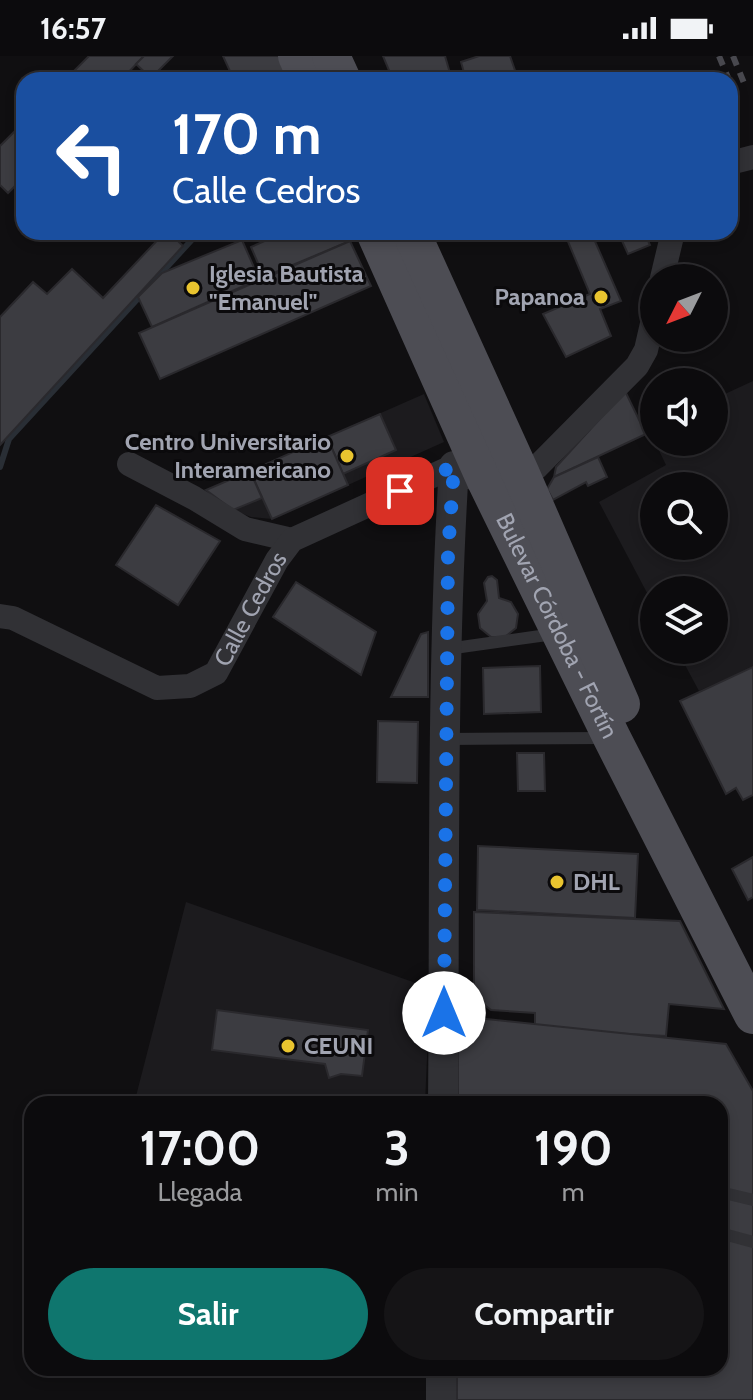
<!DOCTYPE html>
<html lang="es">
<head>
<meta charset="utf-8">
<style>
	:root { --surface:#0c0b0d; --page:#151416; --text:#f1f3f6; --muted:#9a9b9d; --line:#2c2b2e; --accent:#0f766e }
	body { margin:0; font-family:Cabin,sans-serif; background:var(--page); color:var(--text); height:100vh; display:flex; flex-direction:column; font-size:30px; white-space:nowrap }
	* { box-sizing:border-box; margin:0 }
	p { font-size:26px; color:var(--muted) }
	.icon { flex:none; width:44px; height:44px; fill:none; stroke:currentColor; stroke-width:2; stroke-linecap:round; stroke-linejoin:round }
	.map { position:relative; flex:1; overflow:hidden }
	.details { position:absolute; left:24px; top:1040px; width:704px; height:280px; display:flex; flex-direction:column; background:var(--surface); border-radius:24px; box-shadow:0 4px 12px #0003,0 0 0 2px var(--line) }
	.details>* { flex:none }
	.hud { position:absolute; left:16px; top:16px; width:722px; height:168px; border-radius:24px; box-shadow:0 4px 12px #0003,0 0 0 2px var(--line); background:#1a4fa0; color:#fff; overflow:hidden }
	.needle { width:52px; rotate:228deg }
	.tools { position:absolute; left:640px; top:208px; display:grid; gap:16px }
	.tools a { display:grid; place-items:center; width:88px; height:88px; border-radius:50%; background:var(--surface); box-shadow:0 4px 12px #0003,0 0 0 2px var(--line); font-size:40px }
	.pin { position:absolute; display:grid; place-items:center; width:68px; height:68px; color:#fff; margin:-34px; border-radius:16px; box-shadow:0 4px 12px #0006 }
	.me { position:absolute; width:88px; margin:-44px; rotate:0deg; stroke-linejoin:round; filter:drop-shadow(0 0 6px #0008) }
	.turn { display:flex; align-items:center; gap:28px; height:168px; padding:0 24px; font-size:36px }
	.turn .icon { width:104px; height:104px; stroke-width:2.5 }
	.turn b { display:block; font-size:56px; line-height:68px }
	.eta { display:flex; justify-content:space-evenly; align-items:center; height:136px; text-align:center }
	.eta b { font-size:48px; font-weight:700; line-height:56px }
	.button { display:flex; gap:16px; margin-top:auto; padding:16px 24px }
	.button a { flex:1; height:92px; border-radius:48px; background:var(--accent); color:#fff; font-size:32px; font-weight:700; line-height:92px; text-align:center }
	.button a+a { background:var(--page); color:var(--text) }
	.status { display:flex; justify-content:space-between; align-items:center; height:56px; padding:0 40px; background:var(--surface); direction:ltr }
	.status svg { height:22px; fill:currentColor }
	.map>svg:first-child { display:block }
	.built { fill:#1c1b1e; fill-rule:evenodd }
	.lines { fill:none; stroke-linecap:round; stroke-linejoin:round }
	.stream { stroke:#292e35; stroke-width:6 }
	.building { fill:#3c3c41; stroke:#2a292d; stroke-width:2 }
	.service { stroke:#313135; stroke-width:12 }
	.minor { stroke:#313135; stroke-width:24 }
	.tertiary { stroke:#313135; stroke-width:30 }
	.primary { stroke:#4d4d54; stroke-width:38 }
	.rail { stroke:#48484e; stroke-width:6; stroke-dasharray:10 8; stroke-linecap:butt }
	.route { stroke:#1a73e8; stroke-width:14; stroke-dasharray:0 25.2 }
	.poi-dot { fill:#e9c42f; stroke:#0b0a0c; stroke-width:3 }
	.labels { text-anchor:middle; stroke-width:6; stroke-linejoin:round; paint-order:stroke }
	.poi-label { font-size:24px; font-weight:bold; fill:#a1a4b1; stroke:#0b0a0c; text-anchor:start }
	.street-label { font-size:24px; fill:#a1a4b1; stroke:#0b0a0c }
</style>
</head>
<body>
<div class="status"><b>16:57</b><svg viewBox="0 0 49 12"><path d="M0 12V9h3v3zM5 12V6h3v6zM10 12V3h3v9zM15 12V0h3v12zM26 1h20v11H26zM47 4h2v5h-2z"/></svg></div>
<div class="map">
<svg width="753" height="1344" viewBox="0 0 753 1344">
	<rect width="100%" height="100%" fill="#100f11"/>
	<g class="built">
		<path d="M 753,325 L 753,611 L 699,635 L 677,594 L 714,594 L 714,534 L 654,534 L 654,550 L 599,446 L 666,409 L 655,386 L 714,386 L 714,343 ZM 654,430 L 714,430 L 714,490 L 654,490 Z"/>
		<polygon points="424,338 444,386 272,463 251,461 233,454 206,434"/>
		<polygon points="186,846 430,932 425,1048 134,1048"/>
	</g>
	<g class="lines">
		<polyline class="stream" points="0,411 9,383 199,176"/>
	</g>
	<g class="building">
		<polygon points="89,0 144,0 121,24 65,24"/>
		<polygon points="144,0 173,0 151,22 136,8"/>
		<polygon points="223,0 282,0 293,24 234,24"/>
		<polygon points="383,0 445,0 452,24 393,24"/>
		<polygon points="479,0 510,0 518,23 466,24 461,6"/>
		<polygon points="24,66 24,121 8,137 0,129 0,90"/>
		<polygon points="165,176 169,176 183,190 0,389 0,261 33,226 47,238 72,213 103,242"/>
		<polygon points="285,176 346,176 350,185 264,221 251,191"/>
		<polygon points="564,176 591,176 621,245 600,253 611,280 566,301 543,258 590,238"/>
		<polygon points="618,176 644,176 650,189 628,198"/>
		<polygon points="242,184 259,223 152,271 138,241 162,217"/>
		<polygon points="350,185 371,230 160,323 139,277"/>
		<polygon points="625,335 646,378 554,421 556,411"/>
		<polygon points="380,358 396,394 343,418 327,381"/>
		<polygon points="327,381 348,429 272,463 250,415"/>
		<polygon points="598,401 607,421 588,430 586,426 553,444 547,433 554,421"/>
		<polygon points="250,415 262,442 233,454 206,434"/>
		<polygon points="156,449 220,485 178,549 116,509"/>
		<polygon points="492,520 497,524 499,542 511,546 518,558 516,572 505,581 491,581 480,572 478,558 487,545 484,527 488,521"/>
		<polygon points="296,526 376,576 361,619 273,561"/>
		<polygon points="428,576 428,641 391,641 421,578"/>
		<polygon points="540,610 541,656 484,658 483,612"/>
		<polygon points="753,611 753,739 743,744 736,732 726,738 680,645"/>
		<polygon points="378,665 418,666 417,727 377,726"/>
		<polygon points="517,697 544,697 545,735 518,735"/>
		<polygon points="478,790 638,798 635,862 477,854"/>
		<polygon points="753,801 753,841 748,844 732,813"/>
		<polygon points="474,856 680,865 724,953 669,948 666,980 535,973 535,957 491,954 474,941"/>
		<polygon points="217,954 368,974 362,1020 341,1018 329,1022 325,1008 212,994"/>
		<polygon points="458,960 726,988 753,1035 753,1344 457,1344 457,1312 720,1312 720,1048 458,1048"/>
	</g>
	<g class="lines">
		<g class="service">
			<polyline points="447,593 554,578"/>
			<polyline points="446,683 606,682"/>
			<polyline points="720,1136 753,1144"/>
			<polyline points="720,1177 753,1186"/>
		</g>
		<g class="minor">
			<polyline points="730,107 753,101"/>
			<polyline points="662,222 673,176"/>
			<polyline points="129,408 194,442 245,473 292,484"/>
			<polyline points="520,416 536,412 637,310 646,294 654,259"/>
			<path id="s1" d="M 0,560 L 13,562 L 157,632 L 190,630 L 216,617 L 277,504 L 292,484 L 454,410"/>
		</g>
		<g class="tertiary">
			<path d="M 443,1048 C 445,835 441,622 454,410 L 486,425 L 498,422"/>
			<polyline points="441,1344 441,1312"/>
		</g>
		<g class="primary">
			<polyline points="297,0 308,24"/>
			<polyline points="331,0 342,24"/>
			<path id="s2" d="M 375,176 L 486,425 L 612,682 L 753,959"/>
			<polyline points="411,176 520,416 621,648"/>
		</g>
		<g class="rail">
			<polyline points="719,0 729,24"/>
			<polyline points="733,0 746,32"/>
		</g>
	</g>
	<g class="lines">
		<polyline class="route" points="400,435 454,410 448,497 444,957"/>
	</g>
	<g class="poi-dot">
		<circle cx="193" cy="232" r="8"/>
		<circle cx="601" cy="241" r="8"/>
		<circle cx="347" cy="400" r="8"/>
		<circle cx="557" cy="826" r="8"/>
		<circle cx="288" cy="990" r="8"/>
	</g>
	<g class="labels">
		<g class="poi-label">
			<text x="209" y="226">Iglesia Bautista<tspan x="209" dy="28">"Emanuel"</tspan></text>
			<text x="585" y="249" text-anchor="end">Papanoa</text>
			<text x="331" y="394" text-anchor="end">Centro Universitario<tspan x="331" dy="28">Interamericano</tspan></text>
			<text x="573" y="834">DHL</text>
			<text x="304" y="998">CEUNI</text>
		</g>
		<g class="street-label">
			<text dy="8" stroke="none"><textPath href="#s1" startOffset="308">Calle Cedros</textPath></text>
			<text dy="8" stroke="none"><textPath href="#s2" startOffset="434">Bulevar Córdoba - Fortín</textPath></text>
		</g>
	</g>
</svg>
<div class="tools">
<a><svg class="needle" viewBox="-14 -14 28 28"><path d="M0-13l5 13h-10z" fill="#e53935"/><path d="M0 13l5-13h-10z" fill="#9a9b9d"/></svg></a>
<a><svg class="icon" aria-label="sound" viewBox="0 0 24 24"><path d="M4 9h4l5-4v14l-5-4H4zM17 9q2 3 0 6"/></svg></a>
<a><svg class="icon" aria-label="search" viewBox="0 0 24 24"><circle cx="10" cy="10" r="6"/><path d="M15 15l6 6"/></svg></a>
<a><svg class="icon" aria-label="layers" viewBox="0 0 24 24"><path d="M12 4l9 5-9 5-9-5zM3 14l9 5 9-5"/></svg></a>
</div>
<div class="pin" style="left:400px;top:435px;background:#d93025"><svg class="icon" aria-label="arrive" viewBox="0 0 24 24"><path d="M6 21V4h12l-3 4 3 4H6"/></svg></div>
<svg class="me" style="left:444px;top:957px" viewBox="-20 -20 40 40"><circle r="19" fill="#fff"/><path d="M0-13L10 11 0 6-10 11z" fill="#1a73e8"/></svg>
<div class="hud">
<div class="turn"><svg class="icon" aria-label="left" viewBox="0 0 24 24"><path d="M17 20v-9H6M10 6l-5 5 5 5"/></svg><div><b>170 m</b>Calle Cedros</div></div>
</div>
<section class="details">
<div class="eta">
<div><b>17:00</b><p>Llegada</p></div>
<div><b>3</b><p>min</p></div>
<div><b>190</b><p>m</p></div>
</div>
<div class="button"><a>Salir</a><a>Compartir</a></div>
</section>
</div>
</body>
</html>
